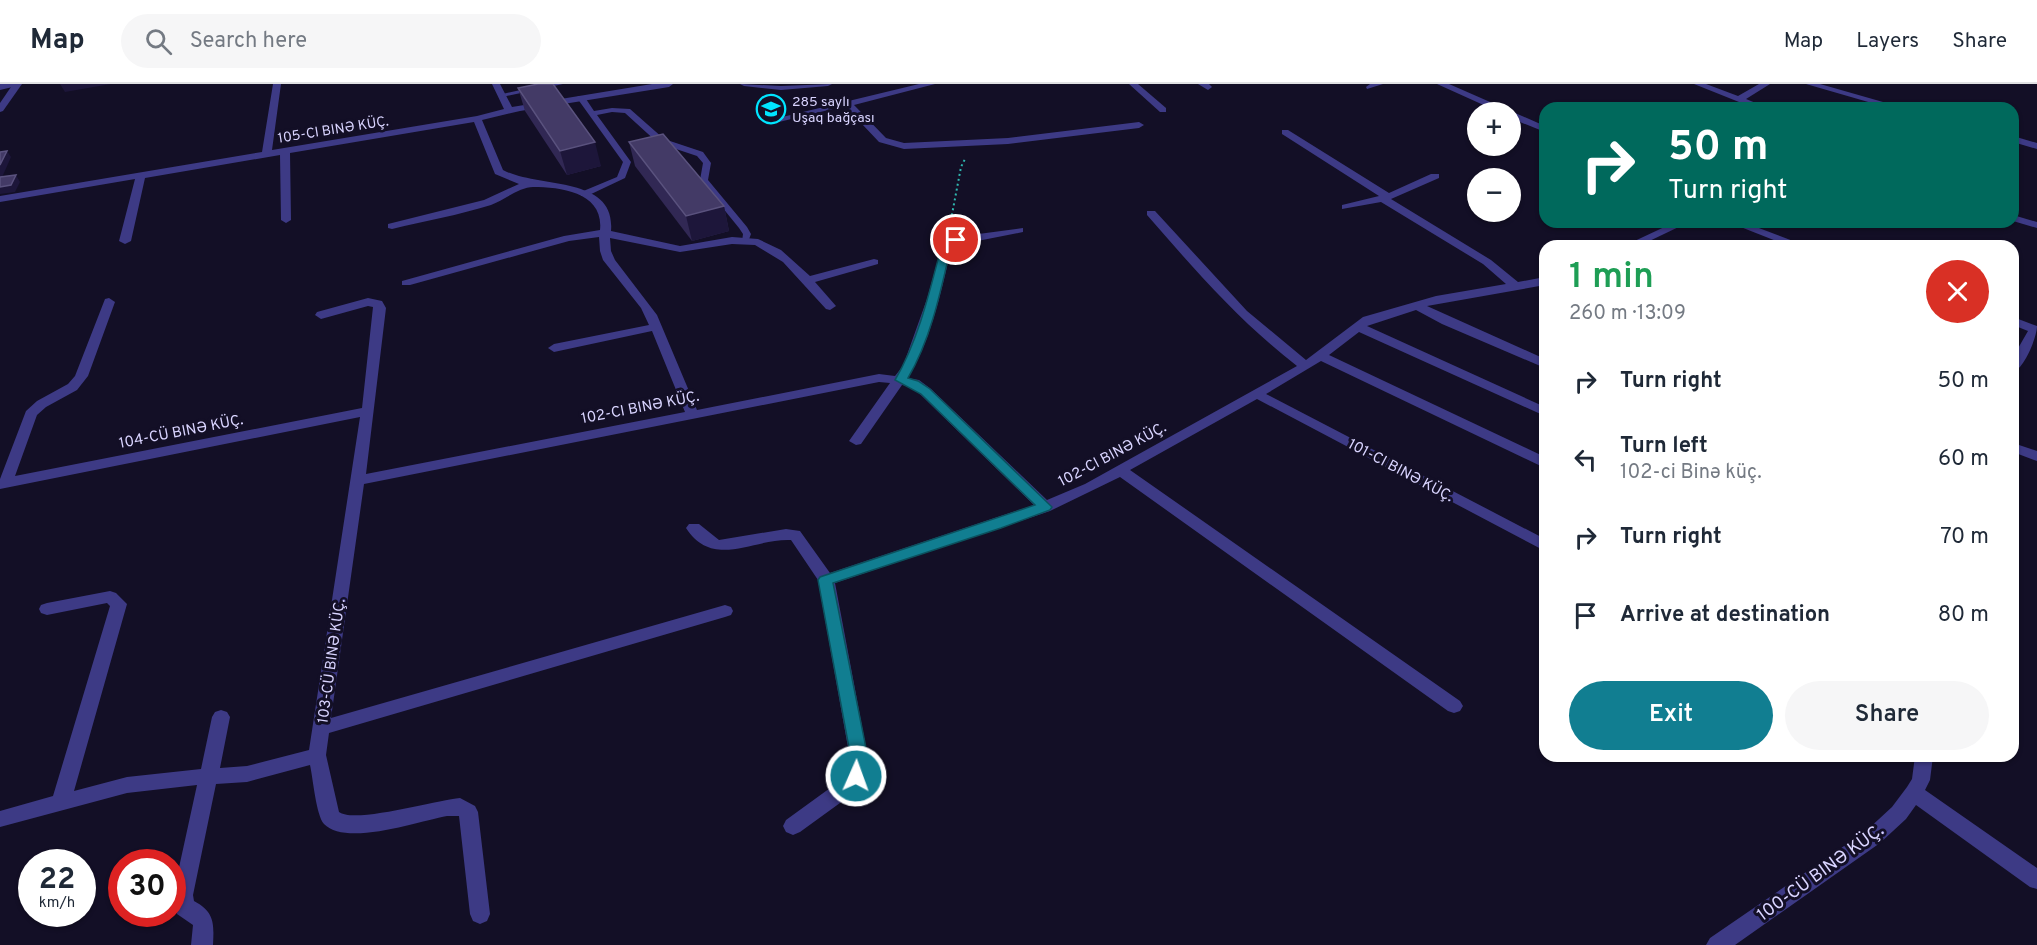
<!DOCTYPE html>
<html lang="en">
<head>
<meta charset="utf-8">
<style>
	:root { --surface:#fff; --page:#f6f6f7; --text:#1f2937; --muted:#747a83; --line:#e0e1e3; --accent:#117e91 }
	body { margin:0; font-family:Overpass,sans-serif; background:var(--page); color:var(--text); height:100vh; display:flex; flex-direction:column; font-size:22px; white-space:nowrap }
	* { box-sizing:border-box; margin:0 }
	p { font-size:20px; color:var(--muted) }
	.icon { flex:none; width:33px; height:33px; fill:none; stroke:currentColor; stroke-width:2; stroke-linecap:round; stroke-linejoin:round }
	.map { position:relative; flex:1; overflow:hidden }
	.drawer { position:absolute; left:1539px; top:156px; width:480px; height:522px; display:flex; flex-direction:column; background:var(--surface); border-radius:18px; box-shadow:0 2px 4px #0004 }
	.drawer>* { flex:none }
	.top-card { position:absolute; left:1539px; top:18px; width:480px; height:126px; border-radius:18px; box-shadow:0 2px 4px #0004; background:#00695c; color:#fff; overflow:hidden }
	.tools { position:absolute; left:1467px; top:18px; display:grid; gap:12px }
	.tools a { display:grid; place-items:center; width:54px; height:54px; border-radius:50%; background:var(--surface); box-shadow:0 2px 4px #0004; font-size:30px }
	.speed { position:absolute; left:18px; top:765px; display:flex; gap:12px; font-size:30px; font-weight:700; text-align:center }
	.speed>* { display:grid; place-content:center; width:78px; height:78px; border-radius:50%; background:var(--surface); box-shadow:0 2px 4px #0004; line-height:1 }
	.speed small { font-size:15px; font-weight:400 }
	.speed .limit { border:9px solid #d22; background:#fff; color:#111 }
	.pin { position:absolute; display:grid; place-items:center; width:51px; height:51px; color:#fff; margin:-26px; border:3px solid #fff; border-radius:50%; box-shadow:0 2px 6px #0007 }
	.me { position:absolute; width:66px; margin:-33px; rotate:2deg; stroke-linejoin:round; filter:drop-shadow(0 0 4px #0008) }
	.turn { display:flex; align-items:center; gap:21px; height:126px; padding:0 30px; font-size:27px }
	.turn .icon { width:78px; height:78px; stroke-width:2.5 }
	.turn b { display:block; font-size:42px; line-height:51px }
	.round { display:grid; place-items:center; flex:none; width:63px; height:63px; border-radius:32px; background:var(--page) }
	.summary { display:flex; align-items:center; justify-content:space-between; height:102px; padding:0 30px }
	h1 { font-size:36px; font-weight:600; line-height:45px; color:#1e9e55 }
	.button { display:flex; gap:12px; margin-top:auto; padding:12px 30px }
	.button a { flex:1; height:69px; border-radius:36px; background:var(--accent); color:#fff; font-size:24px; font-weight:600; line-height:69px; text-align:center }
	.button a+a { background:var(--page); color:var(--text) }
	ul { padding:0; list-style:none }
	li { display:flex; align-items:center; gap:18px; height:78px; padding:0 30px }
	li div { flex:1 }
	li b { display:block; font-size:22px }
	li em { font-style:normal }
	header { display:flex; align-items:center; gap:36px; box-sizing:border-box; height:84px; padding:0 30px; background:var(--surface); border-bottom:2px solid var(--line) }
	header strong { font-size:28px }
	nav { display:flex; gap:33px; margin-inline-start:auto; font-size:21px }
	.search { width:420px; height:54px; background:var(--page); display:flex; align-items:center; gap:15px; box-sizing:border-box; padding:0 21px; border-radius:33px; color:var(--muted); font-size:22px }
	.map>svg:first-child { display:block }
	.lines { fill:none; stroke-linecap:round; stroke-linejoin:round }
	.path { stroke:#2fb8b0; stroke-width:2; stroke-dasharray:2 3; stroke-linecap:butt }
	.service { fill:#3d3a85; fill-rule:evenodd }
	.minor { fill:#3d3a85; fill-rule:evenodd }
	.tertiary { fill:#3d3a85; fill-rule:evenodd }
	.wall { fill:#312854 }
	.shaded-wall { fill:#1d163a }
	.building { fill:#433a66; stroke:#5a527e; stroke-width:1.5 }
	.route { fill:#117e91; stroke:#0b525e; stroke-width:1.5 }
	.labels { text-anchor:middle; stroke-width:6; stroke-linejoin:round; paint-order:stroke }
	.far-poi-label { font-size:14px; fill:#d9d4ff; stroke:#130f26; text-anchor:start }
	.far-street-label { font-size:14px; fill:#d9d4ff; stroke:#130f26 }
	.street-label { font-size:15px; fill:#d9d4ff; stroke:#130f26 }
	.near-street-label { font-size:18px; fill:#d9d4ff; stroke:#130f26 }
</style>
</head>
<body>
<header>
<strong>Map</strong>
<div class="search"><svg class="icon" aria-label="search" viewBox="0 0 24 24"><circle cx="10" cy="10" r="6"/><path d="M15 15l6 6"/></svg>Search here</div>
<nav><a>Map</a><a>Layers</a><a>Share</a></nav>
</header>
<div class="map">
<svg width="2037" height="861" viewBox="0 0 2037 861">
	<rect width="100%" height="100%" fill="#130f26"/>
	<g class="lines">
		<polyline class="path" points="950,141 961,83 965,75"/>
		<g class="service">
			<polygon points="548,0 563,0 502,13 498,11"/>
			<polygon points="740,0 781,2 832,0 828,2 781,6 744,2"/>
			<polygon points="578,12 584,12 594,27 612,24 630,25 664,55 703,68 711,79 708,96 747,143 751,150 748,158 742,158 743,150 739,144 700,96 703,79 697,72 658,59 625,29 612,28 597,31 631,78 625,94 587,112 581,112 581,108 617,93 623,78 577,14"/>
		</g>
		<g class="minor">
			<polygon points="0,0 21,0 21,1 0,6"/>
			<path d="M 273,0 L 281,0 L 272,66 L 477,32 L 504,25 L 492,0 L 500,0 L 512,23 L 652,0 L 673,0 L 669,3 L 520,27 L 482,36 L 503,86 C 539,105 616,91 611,147 L 680,162 L 732,153 L 758,155 L 781,166 L 810,192 L 874,175 L 878,176 L 878,180 L 815,198 L 836,222 L 830,226 L 826,225 L 783,178 L 755,161 L 732,160 L 680,168 L 610,154 L 611,167 L 615,176 L 657,231 L 697,326 L 879,290 L 895,292 L 903,282 L 927,215 L 943,158 L 956,153 L 1023,144 L 1023,148 L 952,162 C 942,202 931,260 907,294 L 919,296 L 931,305 L 1047,416 L 1085,400 L 1297,282 C 1240,238 1194,185 1147,131 L 1147,127 L 1155,127 L 1247,227 L 1306,276 L 1363,233 L 1436,212 L 1506,200 L 1483,180 L 1381,118 L 1342,125 L 1342,121 L 1379,112 L 1282,50 L 1282,46 L 1288,46 L 1389,109 L 1431,90 L 1439,90 L 1439,94 L 1391,115 L 1491,176 L 1518,198 L 1545,193 L 1545,201 L 1427,222 L 1545,275 L 1545,284 L 1442,240 L 1416,226 L 1367,242 L 1545,323 L 1545,332 L 1359,248 L 1329,271 L 1545,373 L 1545,384 L 1321,277 L 1266,310 L 1545,455 L 1545,467 L 1257,315 L 1130,386 L 1460,617 L 1463,622 L 1460,627 L 1454,629 L 1448,627 L 1120,393 L 1050,427 L 835,499 L 867,669 L 865,692 L 863,698 L 851,711 L 800,748 L 793,751 L 786,748 L 783,742 L 786,736 L 837,699 L 847,689 L 849,669 L 818,496 L 791,456 C 754,454 713,486 686,444 L 689,440 L 699,440 L 719,456 L 786,445 L 800,447 L 830,489 L 1034,421 L 921,311 L 910,302 L 902,301 L 861,360 L 856,361 L 849,357 L 890,299 L 879,298 L 364,400 L 331,634 L 725,521 L 731,523 L 733,527 L 731,531 L 725,533 L 329,649 L 326,671 L 339,728 C 355,740 436,716 460,714 L 475,722 L 478,728 L 490,830 L 487,837 L 480,840 L 473,837 L 470,830 L 459,732 L 447,732 C 419,737 346,763 324,740 C 316,731 313,694 310,681 L 247,698 L 216,700 L 193,811 L 194,817 C 215,828 214,840 213,861 L 191,861 L 193,841 L 177,830 L 173,811 L 197,701 L 127,709 L 0,743 L 0,727 L 53,712 L 110,522 L 107,519 L 47,531 L 41,529 L 39,525 L 41,521 L 47,519 L 110,507 L 116,509 L 127,520 L 74,707 L 127,693 L 201,685 L 212,633 L 215,628 L 221,626 L 227,628 L 230,633 L 220,684 L 247,682 L 309,666 L 360,333 L 0,405 L 0,395 L 26,327 L 37,317 L 68,300 L 75,292 L 105,215 L 109,214 L 115,218 L 88,292 L 77,306 L 46,323 L 37,331 L 15,392 L 362,324 L 373,223 L 368,222 L 321,235 L 315,231 L 317,228 L 368,214 L 382,217 L 386,224 L 366,390 L 685,328 L 652,247 L 554,268 L 548,264 L 554,260 L 649,241 L 641,224 L 603,176 L 600,167 L 599,153 L 569,157 L 410,201 L 402,201 L 402,197 L 564,152 L 600,146 C 604,109 562,103 533,103 C 520,103 504,116 491,121 C 459,131 425,137 392,145 L 388,144 L 388,140 L 484,116 L 519,100 L 495,90 L 474,38 L 290,69 L 291,136 L 286,139 L 281,136 L 280,71 L 145,94 L 131,157 L 125,160 L 119,157 L 135,95 L 0,118 L 0,112 L 262,68 Z"/>
			<polygon points="919,0 935,0 854,21 886,54 904,59 1008,54 1139,38 1144,41 1139,44 1008,60 904,65 879,58 845,22 779,38 774,35"/>
			<polygon points="1129,0 1138,0 1166,24 1166,28 1160,28"/>
			<polygon points="1198,0 1209,0 1212,3 1208,6"/>
			<polygon points="1370,0 1383,0 1367,5 1366,3"/>
			<polygon points="1437,0 1449,0 1545,42 1545,48 1510,34 1510,28 1499,28"/>
			<polygon points="1694,0 1706,0 1738,12 1759,0 1770,0 1746,15 1768,24 1754,24"/>
			<polygon points="1806,0 1820,0 1904,24 1889,24"/>
			<polygon points="2013,52 2037,59 2037,65 2013,58"/>
			<polygon points="2013,131 2037,138 2037,144 2013,137"/>
			<polygon points="1675,138 1689,138 1639,162 1624,162"/>
			<polygon points="1728,138 1743,138 1806,162 1789,162"/>
			<path d="M 2013,233 L 2037,242 C 2037,253 2024,285 2013,288 L 2013,273 L 2028,247 L 2013,241 Z"/>
			<polygon points="2013,359 2037,367 2037,377 2013,368"/>
			<polygon points="1915,672 1933,672 1930,696 1925,706 2037,784 2037,805 2030,803 1916,721 1906,735 1880,759 1735,861 1706,861 1710,854 1866,747 1892,723 1907,703 1912,695"/>
		</g>
		<polygon class="tertiary" points="13,0 22,0 3,27 0,28 0,19"/>
	</g>
	<g class="wall">
		<polygon points="518,4 601,82 567,91 525,27"/>
		<polygon points="629,58 724,122 729,147 692,157 635,82"/>
	</g>
	<g class="shaded-wall">
		<polygon points="60,0 111,0 65,8"/>
		<polygon points="595,58 601,82 567,91 560,67"/>
		<polygon points="7,67 11,73 0,98 0,81"/>
		<polygon points="16,91 20,98 15,108 0,110 0,103"/>
		<polygon points="724,122 729,147 692,157 686,132"/>
	</g>
	<g class="building">
		<polygon points="538,0 553,0 595,58 560,67 518,4"/>
		<polygon points="663,50 724,122 686,132 629,58"/>
		<polygon points="7,67 0,81 0,68"/>
		<polygon points="16,91 11,101 0,103 0,93"/>
	</g>
	<path class="route" d="M 952,154 L 961,156 L 951,162 C 941,206 931,255 908,294 L 918,297 L 930,305 L 1052,423 L 1050,426 L 1001,444 L 833,499 L 867,669 L 862,697 L 856,699 L 850,697 L 847,692 L 850,669 L 818,496 L 820,493 L 1035,421 L 921,310 L 895,296 C 919,255 930,206 942,160 Z"/>
	<defs>
		<g id="school-ring" transform="scale(1.5)"><circle r="9.5" fill="#130f26" stroke="#00e5ff" stroke-width="1.5"/><path d="M0-5L7-2L0 1L-7-2ZM-4 1L0 2.5L4 1V4Q0 6-4 4Z" fill="#00e5ff"/></g>
	</defs>
	<g fill-rule="evenodd">
		<use href="#school-ring" x="771" y="25"/>
	</g>
	<g class="labels">
		<g class="far-poi-label">
			<text x="792" y="22">285 saylı<tspan x="792" dy="16">Uşaq bağçası</tspan></text>
		</g>
		<g class="far-street-label">
			<text transform="translate(333 45) rotate(-9)" y="5">105-CI BINƏ KÜÇ.</text>
		</g>
		<g class="street-label">
			<text transform="translate(640 323) rotate(-11)" y="5">102-CI BINƏ KÜÇ.</text>
			<text transform="translate(181 347) rotate(-11)" y="5">104-CÜ BINƏ KÜÇ.</text>
			<text transform="translate(1112 370) rotate(-28)" y="5">102-CI BINƏ KÜÇ.</text>
			<text transform="translate(1401 386) rotate(28)" y="5">101-CI BINƏ KÜÇ.</text>
			<text transform="translate(331 577) rotate(-82)" y="5">103-CÜ BINƏ KÜÇ.</text>
		</g>
		<g class="near-street-label">
			<text transform="translate(1820 788) rotate(-36)" y="6">100-CÜ BINƏ KÜÇ.</text>
		</g>
	</g>
</svg>
<div class="tools">
<a>+</a>
<a>−</a>
</div>
<div class="speed"><div>22<small>km/h</small></div><div class="limit">30</div></div>
<div class="pin" style="left:956px;top:156px;background:#d93025"><svg class="icon" aria-label="arrive" viewBox="0 0 24 24"><path d="M6 21V4h12l-3 4 3 4H6"/></svg></div>
<svg class="me" style="left:856px;top:692px" viewBox="-20 -20 40 40"><circle r="17" fill="#117e91" stroke="#fff" stroke-width="3"/><path d="M0-11L8 9 0 5-8 9z" fill="#fff"/></svg>
<div class="top-card">
<div class="turn"><svg class="icon" aria-label="right" viewBox="0 0 24 24"><path d="M7 20v-9h11M14 6l5 5-5 5"/></svg><div><b>50 m</b>Turn right</div></div>
</div>
<section class="drawer">
<div class="summary"><div><h1>1 min</h1><p>260 m · 13:09</p></div><a class="round" style="background:#d93025;color:#fff"><svg class="icon" aria-label="close" viewBox="0 0 24 24"><path d="M6 6l12 12M18 6L6 18"/></svg></a></div>
<ul>
<li><svg class="icon" aria-label="right" viewBox="0 0 24 24"><path d="M7 20v-9h11M14 6l5 5-5 5"/></svg><div><b>Turn right</b></div><em>50 m</em></li>
<li><svg class="icon" aria-label="left" viewBox="0 0 24 24"><path d="M17 20v-9H6M10 6l-5 5 5 5"/></svg><div><b>Turn left</b><p>102-ci Binə küç.</p></div><em>60 m</em></li>
<li><svg class="icon" aria-label="right" viewBox="0 0 24 24"><path d="M7 20v-9h11M14 6l5 5-5 5"/></svg><div><b>Turn right</b></div><em>70 m</em></li>
<li><svg class="icon" aria-label="arrive" viewBox="0 0 24 24"><path d="M6 21V4h12l-3 4 3 4H6"/></svg><div><b>Arrive at destination</b></div><em>80 m</em></li>
</ul>
<div class="button"><a>Exit</a><a>Share</a></div>
</section>
</div>
</body>
</html>
